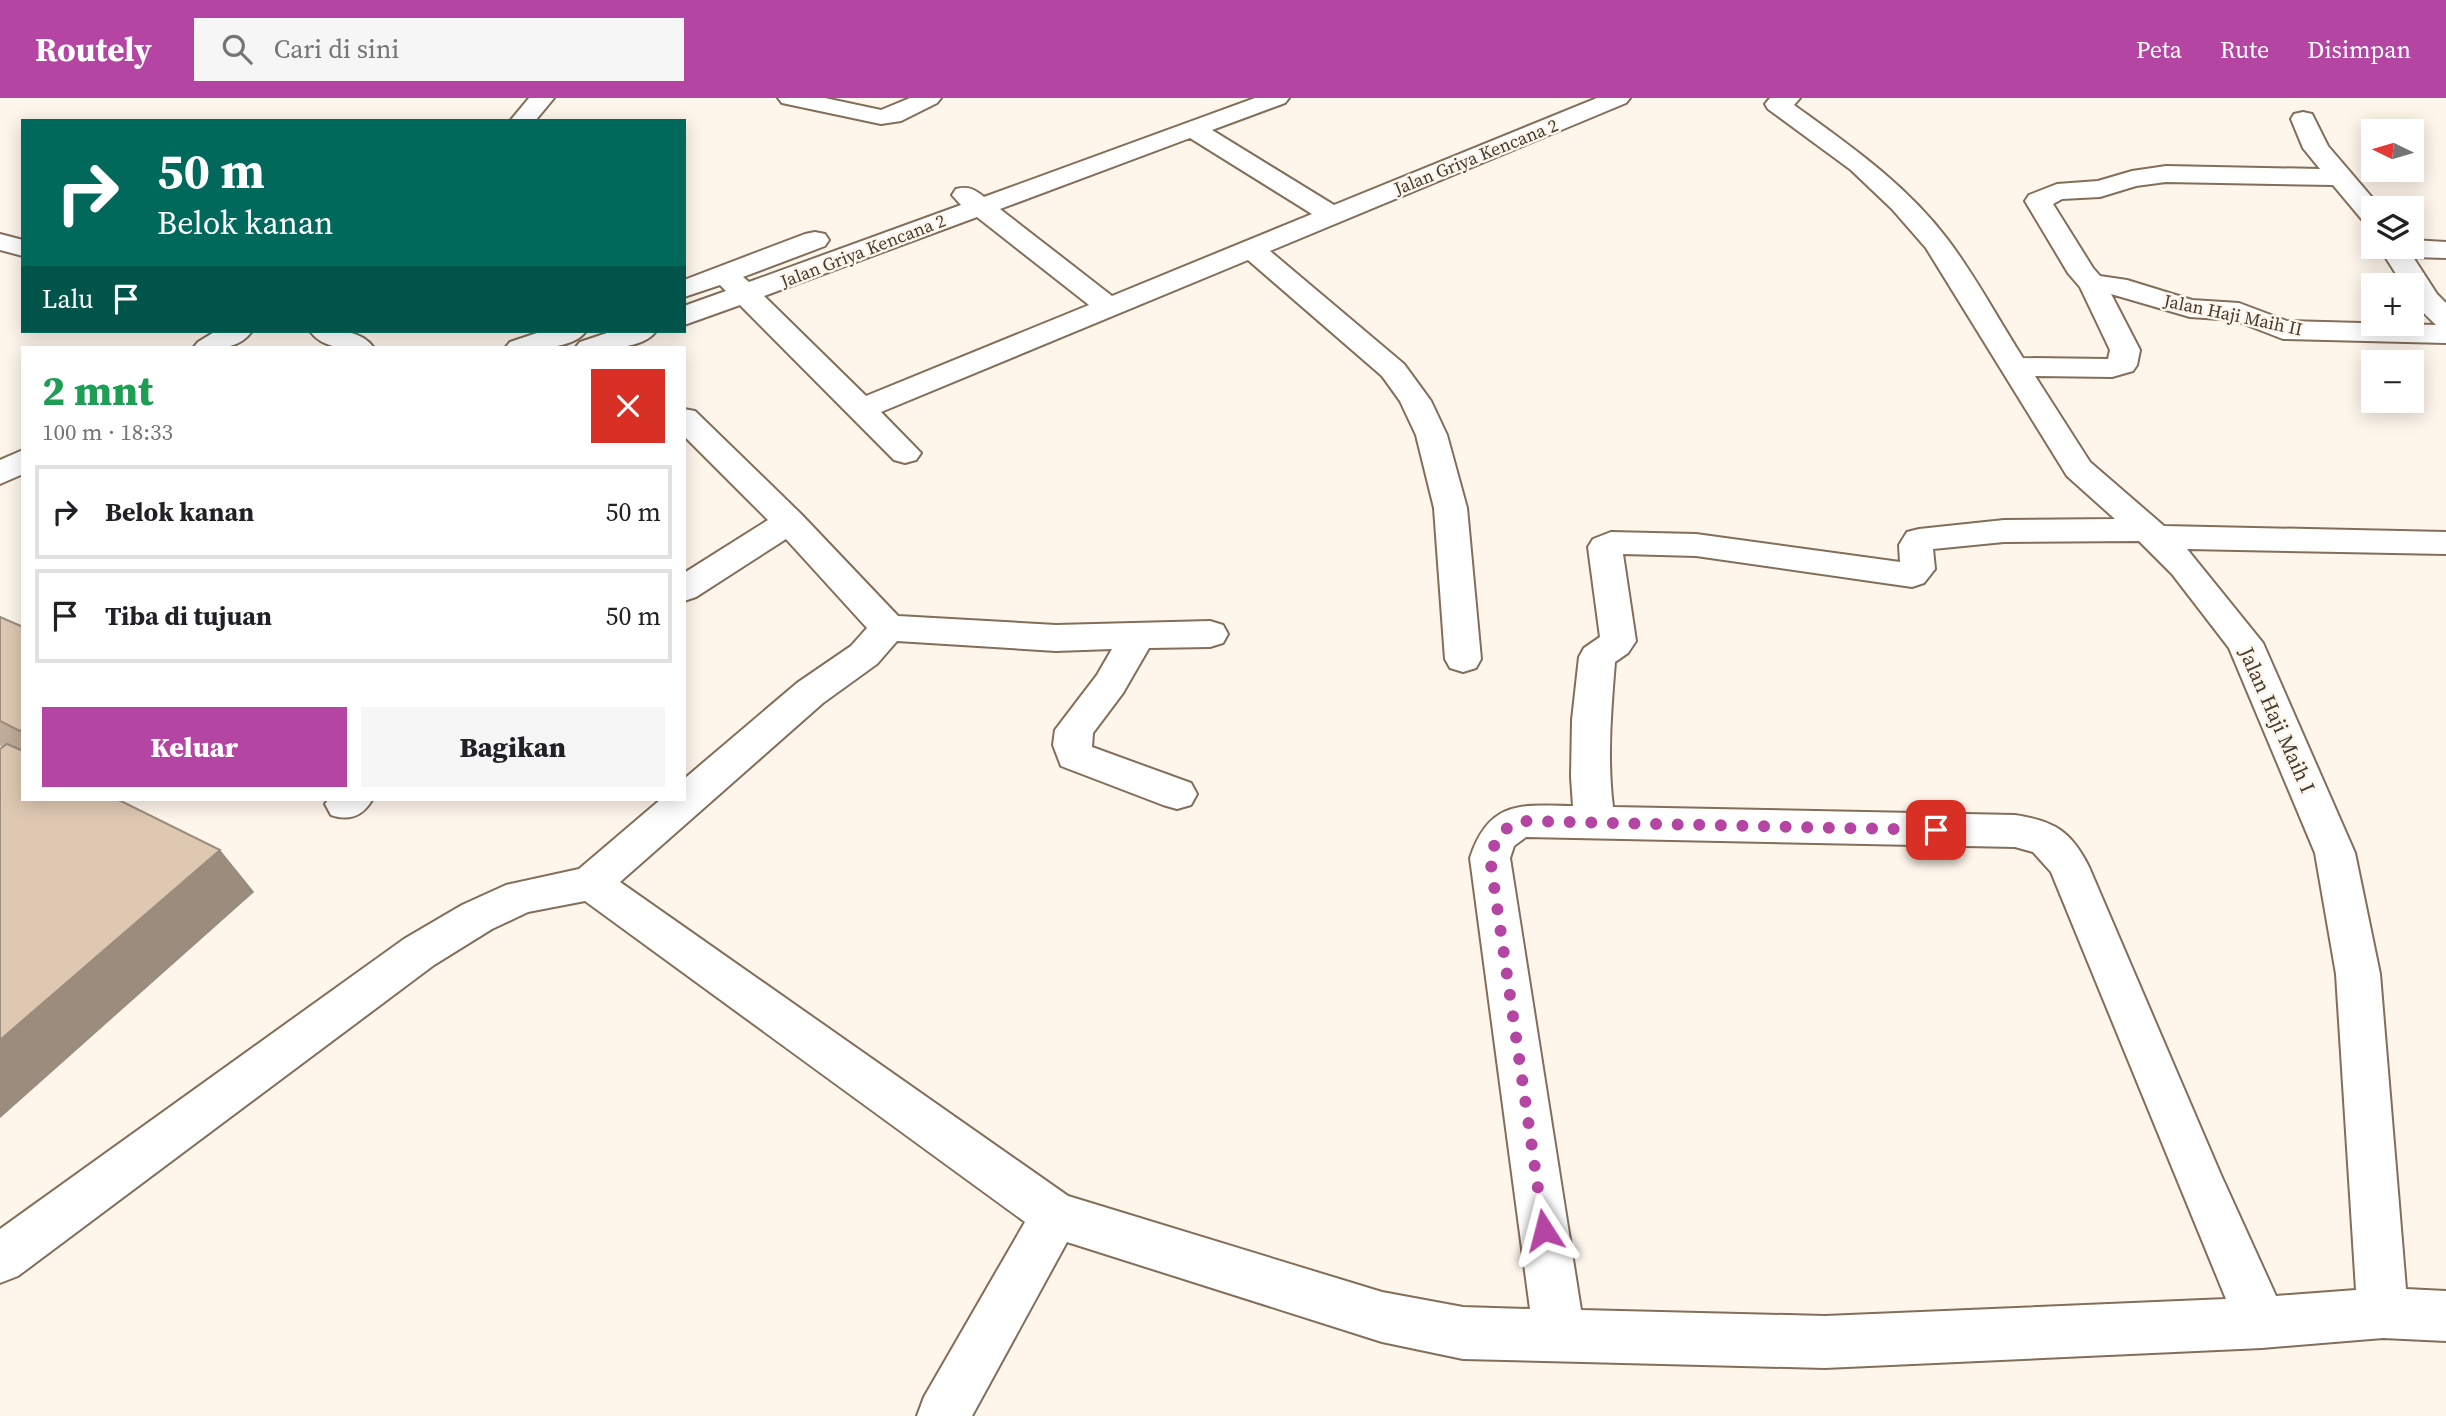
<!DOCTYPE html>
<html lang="id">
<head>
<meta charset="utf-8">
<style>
	:root { --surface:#fff; --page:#f6f6f6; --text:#202124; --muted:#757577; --line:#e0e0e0; --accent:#b545a2 }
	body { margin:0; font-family:"Source Serif 4",serif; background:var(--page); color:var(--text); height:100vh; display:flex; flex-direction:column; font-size:26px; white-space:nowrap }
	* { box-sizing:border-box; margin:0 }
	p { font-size:23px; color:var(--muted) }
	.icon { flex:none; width:38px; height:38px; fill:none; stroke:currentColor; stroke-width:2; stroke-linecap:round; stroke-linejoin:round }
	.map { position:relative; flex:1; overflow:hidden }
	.sheet { position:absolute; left:21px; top:248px; width:665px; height:455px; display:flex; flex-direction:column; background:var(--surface); border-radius:0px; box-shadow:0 4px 18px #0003 }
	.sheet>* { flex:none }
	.guide { position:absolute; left:21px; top:21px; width:665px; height:214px; border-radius:0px; box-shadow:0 4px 18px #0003; background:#00695c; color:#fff; overflow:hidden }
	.needle { width:46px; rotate:275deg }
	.tools { position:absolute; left:2361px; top:21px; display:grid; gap:14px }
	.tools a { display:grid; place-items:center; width:63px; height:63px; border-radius:0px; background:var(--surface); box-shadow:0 4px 18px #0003; font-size:35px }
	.pin { position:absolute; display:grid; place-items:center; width:60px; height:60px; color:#fff; margin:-30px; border-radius:14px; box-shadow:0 4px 10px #0006 }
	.me { position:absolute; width:77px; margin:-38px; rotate:351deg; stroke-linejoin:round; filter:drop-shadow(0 0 5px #0008) }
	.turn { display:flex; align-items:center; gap:24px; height:147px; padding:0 21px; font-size:32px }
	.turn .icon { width:91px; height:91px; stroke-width:2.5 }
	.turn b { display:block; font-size:49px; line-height:60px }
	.then { display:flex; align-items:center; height:66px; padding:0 21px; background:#0003; gap:14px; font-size:26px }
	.round { display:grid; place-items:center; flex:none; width:74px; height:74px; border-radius:0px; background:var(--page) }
	.overview { display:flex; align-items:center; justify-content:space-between; height:119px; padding:0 21px }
	h1 { font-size:42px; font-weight:800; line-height:52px; color:#1e9e55 }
	.button { display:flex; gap:14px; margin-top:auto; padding:14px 21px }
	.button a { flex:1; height:80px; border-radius:0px; background:var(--accent); color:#fff; font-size:28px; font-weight:800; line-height:80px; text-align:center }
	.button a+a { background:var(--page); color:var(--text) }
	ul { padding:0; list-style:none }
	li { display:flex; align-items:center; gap:21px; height:94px; margin:0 14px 10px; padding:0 7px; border:4px solid var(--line); border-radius:0px }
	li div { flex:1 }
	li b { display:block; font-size:26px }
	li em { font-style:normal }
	header { display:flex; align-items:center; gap:42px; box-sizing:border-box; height:98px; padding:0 35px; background:var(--accent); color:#fff }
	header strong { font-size:33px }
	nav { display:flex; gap:38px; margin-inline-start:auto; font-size:24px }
	.search { width:490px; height:63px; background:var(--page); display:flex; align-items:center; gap:18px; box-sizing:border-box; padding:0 24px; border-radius:0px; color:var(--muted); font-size:26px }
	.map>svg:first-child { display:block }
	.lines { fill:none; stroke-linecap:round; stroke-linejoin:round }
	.minor-casing { stroke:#826e59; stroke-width:4 }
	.minor { fill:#fff; fill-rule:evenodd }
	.wall { fill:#bfac99 }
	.shaded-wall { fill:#9b8c7d }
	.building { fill:#dec8b2; stroke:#9b8c7d; stroke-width:2 }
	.route { stroke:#b545a2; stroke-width:12; stroke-dasharray:0 21.6 }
	.labels { text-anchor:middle; stroke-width:5; stroke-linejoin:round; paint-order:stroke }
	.far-street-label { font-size:18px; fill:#443b32; stroke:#fef5eb }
	.street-label { font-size:21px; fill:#443b32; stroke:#fef5eb }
</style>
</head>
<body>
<header>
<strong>Routely</strong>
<div class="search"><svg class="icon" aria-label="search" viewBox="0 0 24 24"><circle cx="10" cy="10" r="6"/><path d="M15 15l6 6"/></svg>Cari di sini</div>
<nav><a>Peta</a><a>Rute</a><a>Disimpan</a></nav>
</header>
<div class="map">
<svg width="2446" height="1318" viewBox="0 0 2446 1318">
	<rect width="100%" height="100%" fill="#fef5eb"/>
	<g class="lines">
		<g class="minor-casing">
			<g id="minor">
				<polygon points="529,0 554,0 535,23 510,23"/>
				<polygon points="778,0 825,0 881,12 910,0 941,0 937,5 901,23 881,26 782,5"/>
				<path d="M 1255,0 L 1289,0 L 1285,5 L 1212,32 L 1334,107 L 1597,0 L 1630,0 L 1626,5 L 1270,153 L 1404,266 L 1431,303 L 1447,337 L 1467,410 L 1481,561 L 1476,570 L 1463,574 L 1450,570 L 1445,561 L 1434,410 L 1416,337 L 1400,303 L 1382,278 L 1248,162 L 881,314 L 921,355 L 916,362 L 905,365 L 894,362 L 740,207 L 684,227 L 684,208 L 726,193 L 720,187 L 684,199 L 684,182 L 805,136 L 815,134 L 825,136 L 829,142 L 825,148 L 743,179 L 749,184 L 961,107 L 952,97 L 956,91 C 968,88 974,91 984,99 ZM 1190,40 L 1312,116 L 1112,198 L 1000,111 ZM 977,119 L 1089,207 L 866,298 L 764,198 Z"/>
				<path d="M 1770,0 L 1800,0 L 1794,7 C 1849,47 1906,86 1948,142 C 1976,179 1998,221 2023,260 L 2108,261 L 2110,252 L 2080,189 L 2068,175 L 2025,103 L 2029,97 L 2057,86 L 2098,83 L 2132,73 L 2166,68 L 2320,71 L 2303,50 L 2291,21 L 2294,16 L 2303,14 L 2312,16 L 2328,48 L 2381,110 L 2373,110 L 2373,126 L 2364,124 L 2333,87 L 2166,84 L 2136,88 L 2100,99 L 2062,101 L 2053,106 L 2093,170 L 2100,178 L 2127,182 L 2192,202 L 2239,205 L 2287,223 L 2436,227 C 2423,214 2412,206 2412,187 L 2403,187 L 2379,149 L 2412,149 L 2412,142 L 2446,144 L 2446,160 L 2413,159 L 2437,196 L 2446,205 L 2446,245 L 2283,241 L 2234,222 L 2190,219 L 2111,196 L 2140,252 L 2137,267 L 2133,273 L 2112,279 L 2035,278 L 2090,364 L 2164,428 L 2446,434 L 2446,456 L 2187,451 L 2263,545 L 2355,755 L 2380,876 L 2406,1191 L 2446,1193 L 2446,1243 L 2383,1240 L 2262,1250 L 1825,1270 L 1463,1261 L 1382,1244 L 1067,1144 L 972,1318 L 917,1318 L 924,1299 L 1025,1124 L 585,803 L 528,814 L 492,831 L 434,867 L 18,1178 L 0,1185 L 0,1131 L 404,841 L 462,807 L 506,787 L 579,771 L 660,702 L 684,702 L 684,681 L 797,585 L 851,548 L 867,530 L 786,441 L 696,499 L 684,503 L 684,475 L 768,422 L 684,338 L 684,311 L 695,313 L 801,416 L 898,518 L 1056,527 L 1210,523 L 1223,527 L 1228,536 L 1223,545 L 1210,549 L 1149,550 L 1123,595 L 1093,635 L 1092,649 L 1191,685 L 1197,696 L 1191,707 L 1177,711 L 1163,707 L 1061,668 L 1053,647 L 1055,632 L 1097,577 L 1112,551 L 1056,553 L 897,543 L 877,566 L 823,605 L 620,784 L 1068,1098 L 1382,1194 L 1463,1209 L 1530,1211 L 1470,760 C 1489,702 1521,707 1573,708 L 1571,679 L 1572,622 L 1579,559 L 1584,550 L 1600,539 L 1588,449 L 1593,441 L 1611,434 L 1696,436 L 1900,464 L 1899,447 L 1907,434 L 1919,431 L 2004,422 L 2115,421 L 2067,378 L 1926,150 L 1892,111 L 1851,72 L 1768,11 L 1765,6 ZM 2139,443 L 2172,476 L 2229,550 L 2315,755 L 2336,876 L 2356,1192 L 2276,1198 L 2221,1077 L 2089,769 C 2071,733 2054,723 2015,717 L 1613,709 C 1607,661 1611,613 1615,564 L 1628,555 L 1636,543 L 1623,456 L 1696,458 L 1912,489 L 1924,485 L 1935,471 L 1933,451 L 2004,444 ZM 1526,739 L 2015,749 L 2033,754 L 2051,774 L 2226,1201 L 1825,1218 L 1581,1212 L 1510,760 L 1514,748 Z"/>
				<polygon points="0,136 23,142 23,158 0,152"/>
				<path d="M 216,233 L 252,233 C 238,253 215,250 193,250 L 198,244 Z"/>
				<path d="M 310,233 C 332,232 360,230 374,250 C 352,251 324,253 310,233 Z"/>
				<path d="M 543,233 L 586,233 C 572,253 527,251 505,250 L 510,244 Z"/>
				<path d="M 613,233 L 656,233 C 642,253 597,251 575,250 L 580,244 Z"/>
				<polygon points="23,352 23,376 0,386 0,362"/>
				<path d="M 328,702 L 372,702 C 362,719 349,723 331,717 L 325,706 Z"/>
			</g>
		</g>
		<use href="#minor" class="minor"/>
	</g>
	<polygon class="wall" points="0,519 23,529 23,702 119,702 220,752 254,794 0,1020 0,651 3,649 0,648"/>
	<polygon class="shaded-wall" points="220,752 254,794 0,1020 0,942"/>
	<g class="building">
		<polygon points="0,519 23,529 23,631 20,633 0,623"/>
		<polygon points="7,646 23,653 23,702 119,702 220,752 0,942 0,651"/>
	</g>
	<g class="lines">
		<path class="route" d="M 1544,1132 L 1490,760 C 1496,740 1501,731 1521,723 L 1936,732"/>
	</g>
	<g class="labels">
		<g class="far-street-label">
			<text transform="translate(1476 59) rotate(-22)" y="6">Jalan Griya Kencana 2</text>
			<text transform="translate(863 153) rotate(-21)" y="6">Jalan Griya Kencana 2</text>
			<text transform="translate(2233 217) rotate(12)" y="6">Jalan Haji Maih II</text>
		</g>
		<g class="street-label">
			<text transform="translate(2277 622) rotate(66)" y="7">Jalan Haji Maih I</text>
		</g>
	</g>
</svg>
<div class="tools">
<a><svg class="needle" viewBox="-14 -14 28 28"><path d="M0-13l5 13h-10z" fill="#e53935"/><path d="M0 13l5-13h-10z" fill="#757577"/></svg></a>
<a><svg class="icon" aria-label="layers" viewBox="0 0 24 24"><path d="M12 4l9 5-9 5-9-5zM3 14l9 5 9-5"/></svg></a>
<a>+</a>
<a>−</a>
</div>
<div class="pin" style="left:1936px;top:732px;background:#d93025"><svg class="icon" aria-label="arrive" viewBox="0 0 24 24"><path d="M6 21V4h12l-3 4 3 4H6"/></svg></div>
<svg class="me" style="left:1544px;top:1132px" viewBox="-20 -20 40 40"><path d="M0-17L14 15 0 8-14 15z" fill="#b545a2" stroke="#fff" stroke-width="4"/></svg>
<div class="guide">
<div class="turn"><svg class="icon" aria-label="right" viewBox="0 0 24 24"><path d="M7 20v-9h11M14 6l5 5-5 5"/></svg><div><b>50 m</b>Belok kanan</div></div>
<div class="then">Lalu<svg class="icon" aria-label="arrive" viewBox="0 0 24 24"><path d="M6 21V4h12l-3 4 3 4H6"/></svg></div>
</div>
<section class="sheet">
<div class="overview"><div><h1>2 mnt</h1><p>100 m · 18:33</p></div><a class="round" style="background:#d93025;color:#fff"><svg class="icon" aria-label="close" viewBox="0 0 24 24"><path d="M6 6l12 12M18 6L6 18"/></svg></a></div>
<ul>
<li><svg class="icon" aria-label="right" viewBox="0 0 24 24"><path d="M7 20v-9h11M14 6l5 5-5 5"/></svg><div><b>Belok kanan</b></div><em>50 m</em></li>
<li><svg class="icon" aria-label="arrive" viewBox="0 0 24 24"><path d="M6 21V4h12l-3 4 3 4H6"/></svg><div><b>Tiba di tujuan</b></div><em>50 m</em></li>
</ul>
<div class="button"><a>Keluar</a><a>Bagikan</a></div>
</section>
</div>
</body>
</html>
